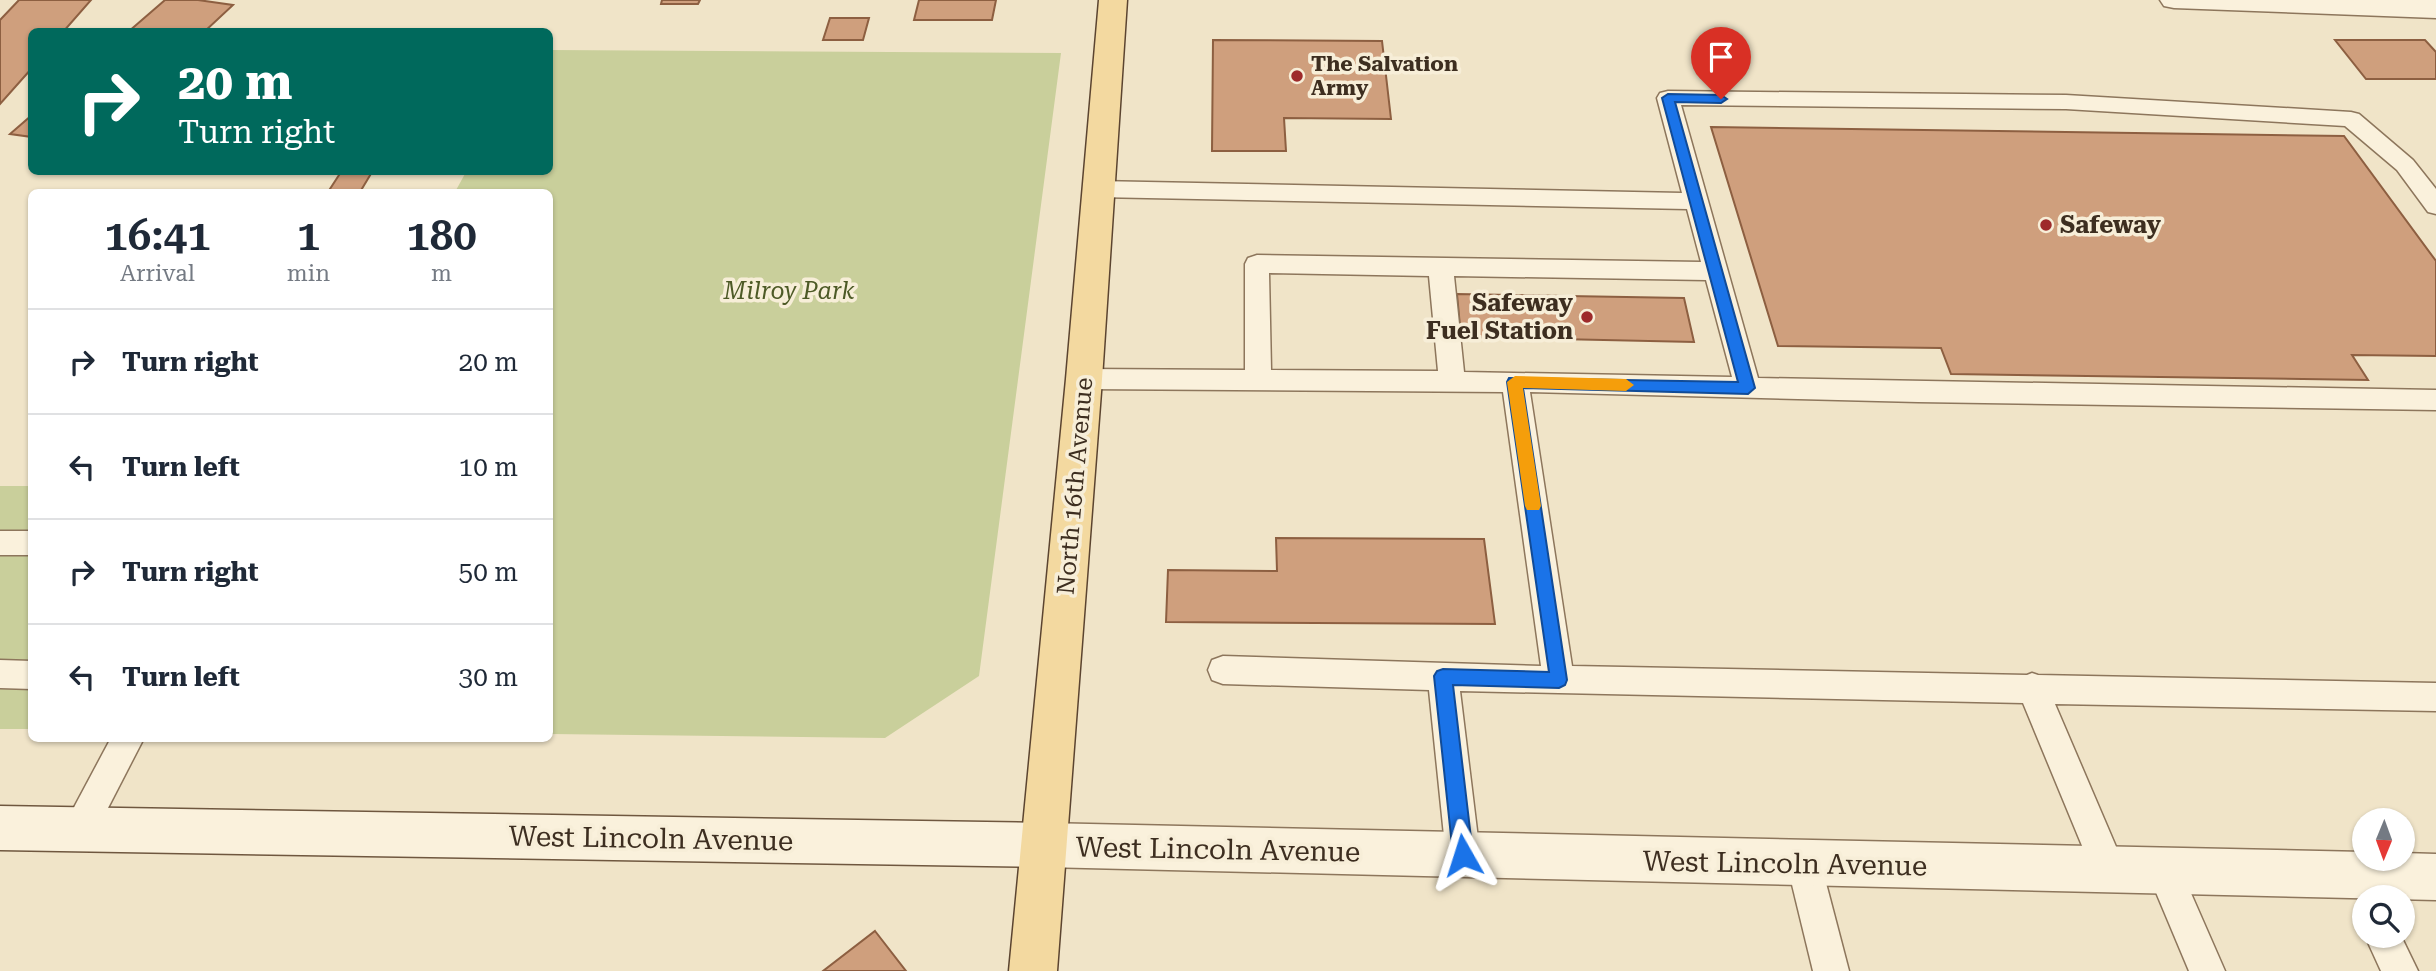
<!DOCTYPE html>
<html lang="en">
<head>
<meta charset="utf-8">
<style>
	:root { --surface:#fff; --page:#f2f2f3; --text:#1f2937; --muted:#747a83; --line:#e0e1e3 }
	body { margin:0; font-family:"Roboto Serif",serif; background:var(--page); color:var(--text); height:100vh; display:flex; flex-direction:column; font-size:26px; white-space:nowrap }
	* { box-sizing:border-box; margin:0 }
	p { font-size:23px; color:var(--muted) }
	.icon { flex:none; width:38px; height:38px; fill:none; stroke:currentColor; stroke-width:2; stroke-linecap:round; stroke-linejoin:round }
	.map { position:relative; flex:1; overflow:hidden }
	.panel { position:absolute; left:28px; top:189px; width:525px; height:553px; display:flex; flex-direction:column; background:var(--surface); border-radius:10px; box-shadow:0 2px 5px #0004 }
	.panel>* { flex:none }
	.guide { position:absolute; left:28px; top:28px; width:525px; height:147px; border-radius:10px; box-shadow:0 2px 5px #0004; background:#00695c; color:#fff; overflow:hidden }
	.needle { width:46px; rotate:181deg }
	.tools { position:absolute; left:2352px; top:808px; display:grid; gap:14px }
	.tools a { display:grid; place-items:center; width:63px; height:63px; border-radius:50%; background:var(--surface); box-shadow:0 2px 5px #0004; font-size:35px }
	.pin { position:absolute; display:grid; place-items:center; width:60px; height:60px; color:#fff; margin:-72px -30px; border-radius:50% 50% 50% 0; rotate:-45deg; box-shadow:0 0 7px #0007 }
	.pin .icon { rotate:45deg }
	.me { position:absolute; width:77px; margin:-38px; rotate:354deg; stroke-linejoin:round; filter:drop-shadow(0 0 5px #0008) }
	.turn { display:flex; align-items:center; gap:24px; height:147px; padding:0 35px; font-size:32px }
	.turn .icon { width:91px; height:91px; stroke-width:2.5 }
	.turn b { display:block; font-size:49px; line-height:60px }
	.eta { display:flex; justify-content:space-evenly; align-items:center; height:119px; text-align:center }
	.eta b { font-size:42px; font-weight:600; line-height:49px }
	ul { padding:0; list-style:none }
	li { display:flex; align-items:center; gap:21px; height:105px; padding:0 35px; border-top:2px solid var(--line) }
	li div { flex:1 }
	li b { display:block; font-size:26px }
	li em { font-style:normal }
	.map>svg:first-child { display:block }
	.green { fill:#c9cf9b }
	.building { fill:#cf9f7d; stroke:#8d5f41; stroke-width:2 }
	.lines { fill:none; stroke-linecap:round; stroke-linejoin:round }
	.service-casing { stroke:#8d765c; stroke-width:3 }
	.minor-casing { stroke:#8d765c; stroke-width:3 }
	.tertiary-casing { stroke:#8d765c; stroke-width:3 }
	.secondary-casing { stroke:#6f573f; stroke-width:3 }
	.primary-casing { stroke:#5b4430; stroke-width:3 }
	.service { fill:#faf1dc; fill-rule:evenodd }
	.minor { fill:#faf1dc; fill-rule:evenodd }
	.tertiary { fill:#faf1dc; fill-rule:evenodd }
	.secondary { fill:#faf1dc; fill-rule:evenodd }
	.primary { fill:#f3d9a0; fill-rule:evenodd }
	.route { fill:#1a73e8; stroke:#114b97; stroke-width:2 }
	.slow { fill:#f59e0b }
	.poi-dot { fill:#9e2a2b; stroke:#f7eed8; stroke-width:2.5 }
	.labels { text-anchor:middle; stroke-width:7; stroke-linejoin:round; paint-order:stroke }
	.far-poi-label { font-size:21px; font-weight:bold; fill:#3d2e20; stroke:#f7eed8; text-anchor:start }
	.poi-label { font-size:24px; font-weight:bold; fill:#3d2e20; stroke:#f7eed8; text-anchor:start }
	.park-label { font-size:24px; font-style:italic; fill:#4d5a26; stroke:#f7eed8 }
	.street-label { font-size:24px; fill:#3d2e20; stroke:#f7eed8 }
	.near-street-label { font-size:28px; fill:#3d2e20; stroke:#f7eed8 }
</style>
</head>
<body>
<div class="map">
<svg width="2436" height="971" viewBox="0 0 2436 971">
	<rect width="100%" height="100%" fill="#f0e4c8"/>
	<g class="green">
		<polygon points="550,50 1061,53 979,676 885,738 550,734 550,192 455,192 466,172 550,172"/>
		<rect x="0" y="486" width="31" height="243"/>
	</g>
	<g class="building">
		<polygon points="19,0 91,0 63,32 32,32 32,68 0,104 0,20"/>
		<polygon points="165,0 198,0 233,5 204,32 128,32"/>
		<polygon points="662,0 700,0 698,4 661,4"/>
		<polygon points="919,0 996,0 992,20 914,20"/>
		<polygon points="830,18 869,18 863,40 823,40"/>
		<polygon points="1213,40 1382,41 1391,119 1284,118 1286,151 1212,151"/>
		<polygon points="2335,40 2425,40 2436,52 2436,79 2366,79"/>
		<polygon points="32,115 32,137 10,134"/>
		<polygon points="1711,127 2344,136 2436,261 2436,356 2352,355 2368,380 1951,374 1941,348 1778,346"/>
		<polygon points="341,172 372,172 360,192 328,192"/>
		<polygon points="1457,294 1684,298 1694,342 1461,337"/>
		<polygon points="1276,538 1484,539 1495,624 1166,622 1168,570 1277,571"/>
		<polygon points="875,931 906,971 823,971"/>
	</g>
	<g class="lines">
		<g class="service-casing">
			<g id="service">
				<path d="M 1668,91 L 2066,95 L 2351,112 L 2359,114 L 2413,160 L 2436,189 L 2436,214 L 2428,212 L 2397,170 L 2345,126 L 2066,109 L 1681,105 L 1758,378 L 2436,390 L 2436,410 L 1918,402 L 1530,392 L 1572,666 L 2027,675 L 2032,673 L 2038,675 L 2436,683 L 2436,711 L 2055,704 L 2126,870 L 2121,882 L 2109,887 L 2097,882 L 2023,703 L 1460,691 L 1480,855 L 1475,867 L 1463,871 L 1451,867 L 1446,855 L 1429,690 L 1223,684 L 1212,680 L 1208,670 L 1212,660 L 1223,656 L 1541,666 L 1503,392 L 1084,389 L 1075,386 L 1071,379 L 1075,372 L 1084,369 L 1245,370 L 1245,264 L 1248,258 L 1257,255 L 1701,262 L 1687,209 L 1097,197 L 1089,195 L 1085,189 L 1089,183 L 1097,181 L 1682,193 L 1657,98 L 1660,93 ZM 1269,273 L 1429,276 L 1438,371 L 1271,370 ZM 1454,276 L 1706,280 L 1732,377 L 1464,372 Z"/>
				<rect x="0" y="531" width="32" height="24"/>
				<polygon points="0,660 32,661 32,689 0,688"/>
				<polygon points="111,738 144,738 92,839 80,844 68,839 63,828"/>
				<polygon points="1804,847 1816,852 1821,864 1849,971 1813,971 1787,864 1792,852"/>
				<polygon points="2164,854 2176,859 2225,971 2189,971 2147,871 2152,859"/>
				<polygon points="2365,936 2401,936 2418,971 2381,971"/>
			</g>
		</g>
		<g class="minor-casing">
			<polygon id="minor" points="2160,0 2436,0 2436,18 2174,8 2164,6"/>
		</g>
		<g class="tertiary-casing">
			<polygon id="tertiary" points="1044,823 2364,852 2364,859 2403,859 2403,853 2436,854 2436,900 1044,867 1028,861 1021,845 1028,829"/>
		</g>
		<g class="secondary-casing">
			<polygon id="secondary" points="0,806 1044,823 1060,829 1067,845 1060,861 1044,867 0,850"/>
		</g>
		<g class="primary-casing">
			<polygon id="primary" points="1099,0 1127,0 1102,379 1057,971 1009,971 1066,379"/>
		</g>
		<use href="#service" class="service"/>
		<use href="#minor" class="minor"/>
		<use href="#tertiary" class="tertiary"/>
		<use href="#secondary" class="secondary"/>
		<use href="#primary" class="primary"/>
	</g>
	<polygon class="route" points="1668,94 1721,95 1727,99 1721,103 1675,102 1755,388 1748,394 1523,388 1567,680 1565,685 1559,688 1453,685 1473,855 1470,861 1463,864 1456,861 1453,855 1434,676 1437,671 1443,669 1549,672 1507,382 1509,378 1738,382 1662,98"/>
	<polygon class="slow" points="1515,376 1626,379 1634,385 1626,391 1523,388 1541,506 1539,510 1527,510 1525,506 1507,382"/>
	<g class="poi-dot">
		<circle cx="1297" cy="76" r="7"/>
		<circle cx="2046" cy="225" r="7"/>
		<circle cx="1587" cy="317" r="7"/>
	</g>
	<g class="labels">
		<g class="far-poi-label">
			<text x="1311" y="71">The Salvation<tspan x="1311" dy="24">Army</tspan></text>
		</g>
		<g class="poi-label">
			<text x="2060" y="233">Safeway</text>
			<text x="1573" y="311" text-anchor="end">Safeway<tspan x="1573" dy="28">Fuel Station</tspan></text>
		</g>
		<g class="park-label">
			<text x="789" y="299">Milroy Park</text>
		</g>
		<g class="street-label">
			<text transform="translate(1075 486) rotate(-85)" y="8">North 16th Avenue</text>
		</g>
		<g class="near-street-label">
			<text transform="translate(651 838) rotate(1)" y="10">West Lincoln Avenue</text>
			<text transform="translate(1218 849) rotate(1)" y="10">West Lincoln Avenue</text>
			<text transform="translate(1785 863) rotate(1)" y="10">West Lincoln Avenue</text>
		</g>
	</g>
</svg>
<div class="tools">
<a><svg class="needle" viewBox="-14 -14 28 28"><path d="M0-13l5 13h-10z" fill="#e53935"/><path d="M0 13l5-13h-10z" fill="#747a83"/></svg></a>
<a><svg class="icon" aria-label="search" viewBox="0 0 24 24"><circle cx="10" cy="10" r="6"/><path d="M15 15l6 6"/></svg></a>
</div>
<div class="pin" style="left:1721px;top:99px;background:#d93025"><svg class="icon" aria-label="arrive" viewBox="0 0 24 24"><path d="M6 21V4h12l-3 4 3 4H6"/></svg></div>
<svg class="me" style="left:1463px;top:855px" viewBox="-20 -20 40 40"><path d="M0-17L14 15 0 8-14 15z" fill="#1a73e8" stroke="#fff" stroke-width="4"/></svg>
<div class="guide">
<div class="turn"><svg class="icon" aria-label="right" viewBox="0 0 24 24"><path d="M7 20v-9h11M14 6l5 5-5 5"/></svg><div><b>20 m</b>Turn right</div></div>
</div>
<section class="panel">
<div class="eta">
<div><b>16:41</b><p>Arrival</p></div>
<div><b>1</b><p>min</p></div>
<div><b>180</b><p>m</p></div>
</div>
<ul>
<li><svg class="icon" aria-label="right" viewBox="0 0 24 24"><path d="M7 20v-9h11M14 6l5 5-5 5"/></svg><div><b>Turn right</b></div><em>20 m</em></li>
<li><svg class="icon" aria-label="left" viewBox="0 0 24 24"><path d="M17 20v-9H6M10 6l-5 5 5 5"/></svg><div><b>Turn left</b></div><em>10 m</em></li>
<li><svg class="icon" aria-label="right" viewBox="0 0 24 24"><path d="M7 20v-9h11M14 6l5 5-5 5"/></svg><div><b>Turn right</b></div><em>50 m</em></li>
<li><svg class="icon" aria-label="left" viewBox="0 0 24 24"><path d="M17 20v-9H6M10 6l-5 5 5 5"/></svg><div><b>Turn left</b></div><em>30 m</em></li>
</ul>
</section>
</div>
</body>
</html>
